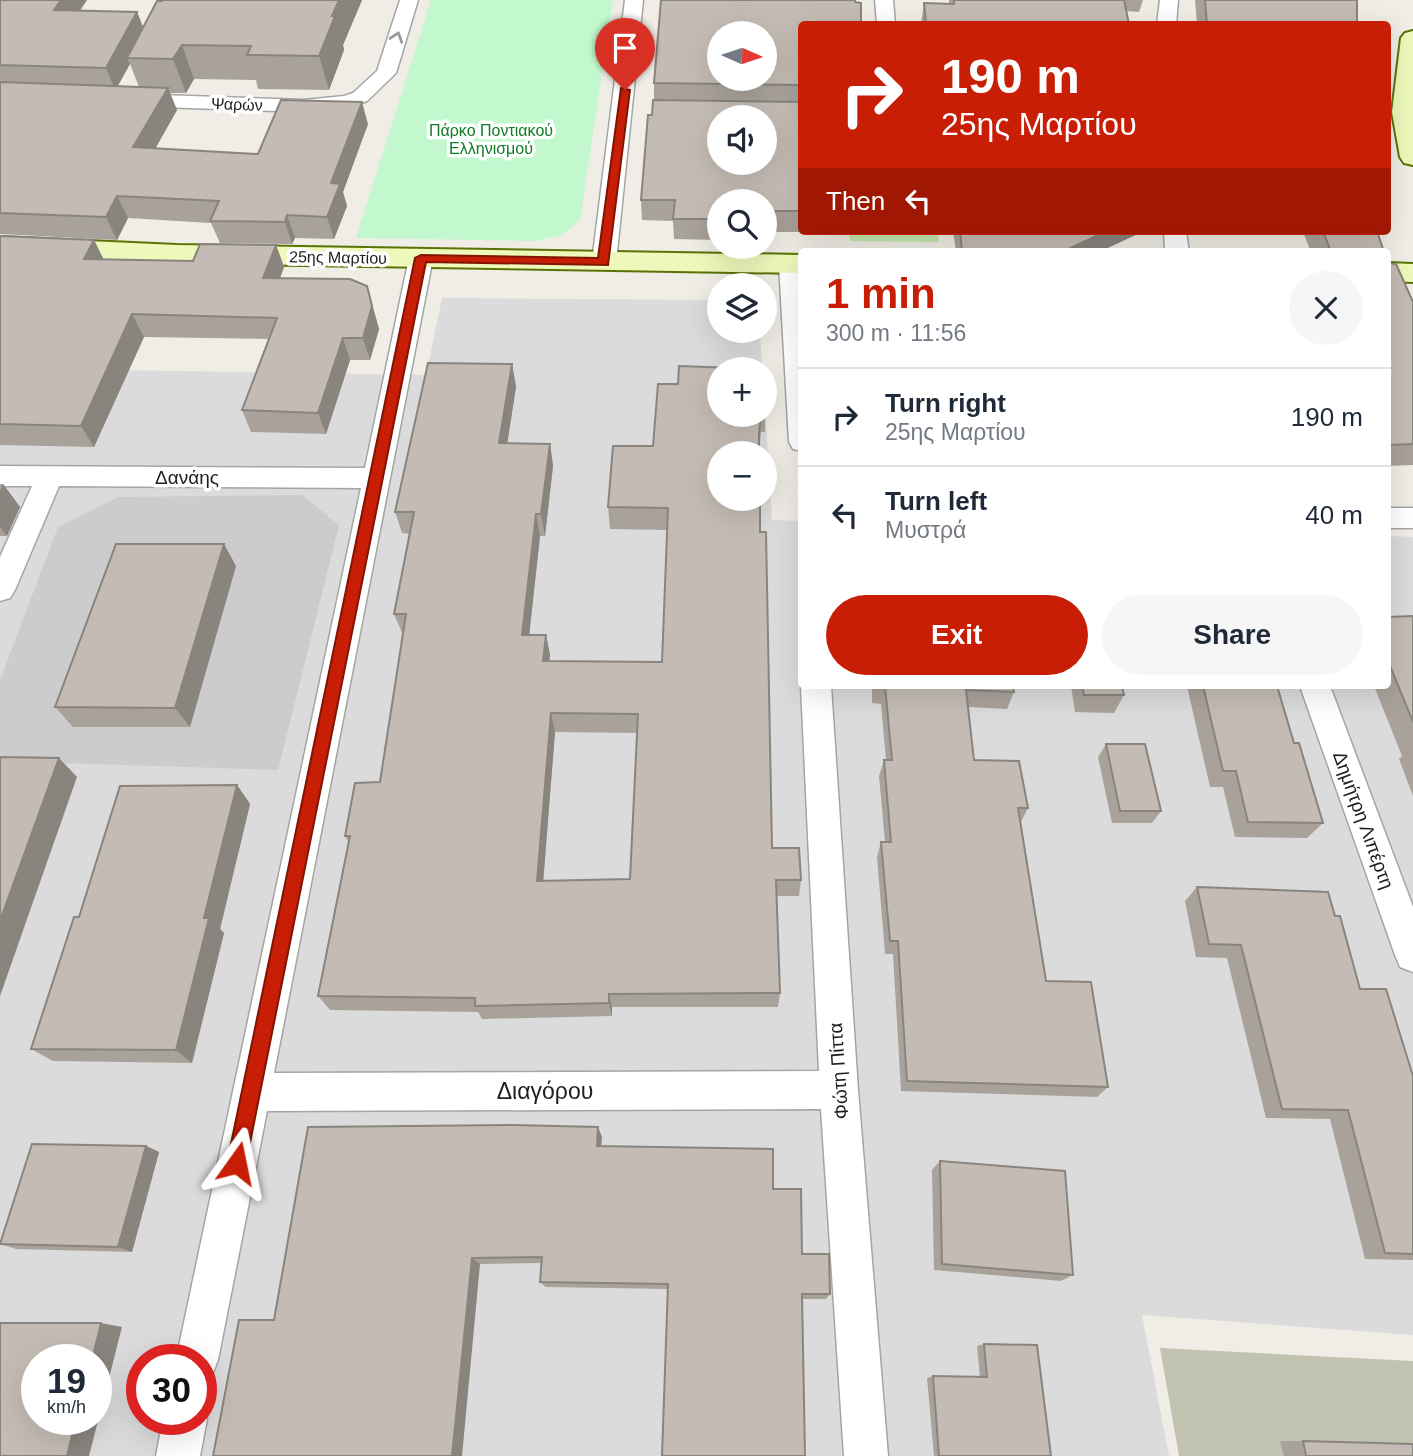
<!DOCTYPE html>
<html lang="en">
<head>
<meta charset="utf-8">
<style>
	:root { --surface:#fff; --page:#f6f6f7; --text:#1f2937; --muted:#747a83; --line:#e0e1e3; --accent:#c81e05 }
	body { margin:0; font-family:Arial,sans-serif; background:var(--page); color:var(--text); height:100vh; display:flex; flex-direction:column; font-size:26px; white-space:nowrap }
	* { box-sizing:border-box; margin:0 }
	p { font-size:23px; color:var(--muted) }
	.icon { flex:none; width:38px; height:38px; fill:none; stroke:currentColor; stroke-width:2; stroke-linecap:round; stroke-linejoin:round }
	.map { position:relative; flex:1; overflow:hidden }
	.panel { position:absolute; left:798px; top:248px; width:593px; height:441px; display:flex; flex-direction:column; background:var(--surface); border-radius:7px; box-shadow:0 7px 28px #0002 }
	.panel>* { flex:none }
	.hud { position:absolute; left:798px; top:21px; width:593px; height:214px; border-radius:7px; box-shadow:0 7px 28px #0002; background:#c81e05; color:#fff; overflow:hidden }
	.needle { width:46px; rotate:93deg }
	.buttons { position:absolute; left:707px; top:21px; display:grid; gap:14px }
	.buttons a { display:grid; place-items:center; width:70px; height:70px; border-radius:50%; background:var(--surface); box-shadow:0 7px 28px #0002; font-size:35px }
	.speed { position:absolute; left:21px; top:1344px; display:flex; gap:14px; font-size:35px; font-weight:700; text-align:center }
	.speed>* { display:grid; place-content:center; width:91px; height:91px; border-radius:50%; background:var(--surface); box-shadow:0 7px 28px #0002; line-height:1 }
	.speed small { font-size:18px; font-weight:400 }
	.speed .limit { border:10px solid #d22; background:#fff; color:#111 }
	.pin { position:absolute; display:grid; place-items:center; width:60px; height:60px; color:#fff; margin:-72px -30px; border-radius:50% 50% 50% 0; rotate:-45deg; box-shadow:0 0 7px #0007 }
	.pin .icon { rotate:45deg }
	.me { position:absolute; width:77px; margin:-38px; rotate:12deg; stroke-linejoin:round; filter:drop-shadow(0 0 5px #0008) }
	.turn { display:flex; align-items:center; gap:24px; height:147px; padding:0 28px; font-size:32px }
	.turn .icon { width:91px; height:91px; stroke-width:2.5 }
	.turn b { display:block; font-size:49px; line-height:60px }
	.then { display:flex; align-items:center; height:66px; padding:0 28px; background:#0003; gap:14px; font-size:26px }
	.round { display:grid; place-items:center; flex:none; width:74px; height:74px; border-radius:37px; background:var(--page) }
	.summary { display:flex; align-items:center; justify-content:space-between; height:119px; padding:0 28px }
	h1 { font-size:42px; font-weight:800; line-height:52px; color:var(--accent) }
	.button { display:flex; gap:14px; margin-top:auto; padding:14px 28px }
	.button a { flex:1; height:80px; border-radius:42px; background:var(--accent); color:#fff; font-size:28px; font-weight:800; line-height:80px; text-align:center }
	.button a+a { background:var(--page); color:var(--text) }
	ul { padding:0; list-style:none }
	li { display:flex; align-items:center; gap:21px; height:98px; padding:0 28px; border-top:2px solid var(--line) }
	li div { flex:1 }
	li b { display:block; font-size:26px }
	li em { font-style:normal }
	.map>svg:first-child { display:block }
	.residential { fill:#dcdbdb; fill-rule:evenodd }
	.religious { fill:#ccc }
	.construction { fill:#c1c3b0 }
	.grass { fill:#c2e8ac }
	.park { fill:#c3f8ce }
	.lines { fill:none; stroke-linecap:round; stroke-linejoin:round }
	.street-casing { stroke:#a5a5a5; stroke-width:3 }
	.secondary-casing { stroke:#5a7307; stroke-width:4 }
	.street { fill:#fff; fill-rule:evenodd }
	.secondary { fill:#edf8ba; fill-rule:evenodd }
	.wall { fill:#a9a29b; fill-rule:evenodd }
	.shaded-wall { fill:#89847e }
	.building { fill:#c4bcb4; stroke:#89847e; stroke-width:2; fill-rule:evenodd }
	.oneway { stroke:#9a9a9a }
	.route { fill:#c81e05; stroke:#821403; stroke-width:2 }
	.labels { text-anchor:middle; stroke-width:7; stroke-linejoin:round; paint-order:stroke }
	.far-street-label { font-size:16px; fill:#1e1e1e; stroke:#fff }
	.far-park-label { font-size:16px; fill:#0e7b25; stroke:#fff }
	.street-label { font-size:19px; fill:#1e1e1e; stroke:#fff }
	.near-street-label { font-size:23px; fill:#1e1e1e; stroke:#fff }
</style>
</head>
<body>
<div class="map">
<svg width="1413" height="1456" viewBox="0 0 1413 1456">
	<rect width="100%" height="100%" fill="#efede5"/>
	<path class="residential" d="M 442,298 L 719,300 L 719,331 L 760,331 L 762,369 L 719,369 L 719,415 L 765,415 L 765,407 L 772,520 L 801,521 L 802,686 L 1388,686 L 1388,536 L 1413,537 L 1413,1335 L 1142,1315 L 1169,1456 L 0,1456 L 0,368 L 426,375 ZM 719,453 L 765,453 L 765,499 L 719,499 ZM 37,1360 L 96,1360 L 96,1419 L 37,1419 ZM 142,1360 L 201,1360 L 201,1419 L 142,1419 Z"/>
	<polygon class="religious" points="302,495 339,525 278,770 0,761 0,680 58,527 118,497"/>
	<polygon class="construction" points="1160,1348 1413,1361 1413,1456 1179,1456"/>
	<polygon class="grass" points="849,231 937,231 939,242 850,241"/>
	<polygon class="park" points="431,0 613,0 580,220 563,235 535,241 356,238"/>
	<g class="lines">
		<g class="street-casing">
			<g id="street">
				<polygon points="400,0 418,0 396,73 367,101 354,106 304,112 131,106 121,100 131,94 304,100 344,96 353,93 377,71"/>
				<polygon points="625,0 643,0 616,262 612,267 596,267 592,262"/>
				<polygon points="875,0 893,0 895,24 877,24"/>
				<polygon points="1160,0 1178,0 1176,24 1157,24"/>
				<polygon points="1164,231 1186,231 1189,252 1165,252"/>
				<polygon points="421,251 429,253 433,258 274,1073 819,1071 801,686 831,686 858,1090 888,1456 844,1456 821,1109 267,1111 218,1360 212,1375 201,1379 201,1360 176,1360 361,488 59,486 15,590 10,598 0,601 0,557 32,486 0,486 0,466 365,468 409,258 413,253"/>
				<polygon points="791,257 802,262 802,451 793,449 789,442 779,264 783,259"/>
				<rect x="1388" y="508" width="25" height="20"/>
				<polygon points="1300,686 1330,686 1413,907 1413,972 1400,967 1395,955"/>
				<polygon points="201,1406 207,1419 200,1456 156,1456 163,1419 201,1419"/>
			</g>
		</g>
		<g class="secondary-casing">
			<g id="secondary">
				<polygon points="1413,31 1413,165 1404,163 1400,157 1392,112 1401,38 1405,33"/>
				<polygon points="0,237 177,245 802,255 802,273 177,263 0,255"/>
				<polygon points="1388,263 1413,264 1413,282 1388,281"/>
			</g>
		</g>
		<use href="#street" class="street"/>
		<use href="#secondary" class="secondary"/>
	</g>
	<g class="wall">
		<path d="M 0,0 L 87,0 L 80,11 L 137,12 L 143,28 L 163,0 L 362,0 L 343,45 L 344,50 L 329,90 L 258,89 L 256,80 L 194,79 L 186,93 L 170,93 L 177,110 L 155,149 L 258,154 L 368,124 L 343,192 L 347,206 L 334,239 L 295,238 L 292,244 L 220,243 L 211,223 L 128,218 L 117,240 L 0,234 ZM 130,64 L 139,87 L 118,86 Z"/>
		<polygon points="949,0 1143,0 1139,12 1126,11 1129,24 921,24 924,3 949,4"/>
		<polygon points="1195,0 1357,0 1357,24 1197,24"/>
		<polygon points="802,24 802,231 821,231 821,232 765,232 765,201 719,201 719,240 674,239 673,221 642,220 641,200 654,100 654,83"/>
		<polygon points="953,231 1144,231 1099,252 956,252"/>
		<polygon points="1290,231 1377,231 1384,252 1311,252 1303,232"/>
		<polygon points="0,236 94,240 103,259 193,261 276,245 284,267 280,278 367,286 379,329 370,360 350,360 326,434 251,432 242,410 268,339 144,337 94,447 0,445"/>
		<polygon points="1388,262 1413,302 1413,465 1388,466"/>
		<path d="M 428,363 L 512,364 L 516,387 L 507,443 L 550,444 L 553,466 L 545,536 L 540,536 L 529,635 L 546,635 L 550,655 L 549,661 L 662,662 L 667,530 L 610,529 L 608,507 L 613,446 L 653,446 L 658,384 L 678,384 L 679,366 L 766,369 L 765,432 L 761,432 L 759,453 L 719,453 L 719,499 L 760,499 L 760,532 L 766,532 L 772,848 L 799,848 L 801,880 L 799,896 L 777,896 L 780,993 L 778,1007 L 612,1007 L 612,1016 L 482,1019 L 478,1012 L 330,1010 L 318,996 L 349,843 L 345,836 L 355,783 L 380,782 L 403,635 L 394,614 L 410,534 L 402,533 L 395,512 ZM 719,369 L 765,369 L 765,415 L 719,415 ZM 555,732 L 637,733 L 630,879 L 543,881 Z"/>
		<polygon points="0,484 3,484 20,507 7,536 0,536"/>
		<polygon points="236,566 190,727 73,727 55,707"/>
		<polygon points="1413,616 1413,796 1399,759 1402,756 1374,686 1388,686 1388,617"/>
		<polygon points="872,686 1013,686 1014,692 1007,709 968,707 974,760 1028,808 1021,822 1046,981 1108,1087 1097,1097 901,1091 893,954 885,954 877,857 881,842 885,842 879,776 884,760 886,760 881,704 872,703"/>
		<polygon points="1071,686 1122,686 1124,695 1114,713 1075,712"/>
		<polygon points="1187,686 1277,686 1294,743 1323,823 1307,838 1235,837 1223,787 1210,787"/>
		<polygon points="1106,744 1161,811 1152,823 1112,823 1098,757"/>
		<polygon points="237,785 250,804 220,929 224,933 192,1063 53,1061 31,1049 79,917"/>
		<polygon points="1197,887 1335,916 1360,989 1413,1076 1413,1260 1365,1259 1330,1119 1266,1118 1227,958 1196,957 1185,901"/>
		<polygon points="602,1137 601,1146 773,1189 802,1254 830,1294 826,1299 802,1299 668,1289 546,1287 540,1282 541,1263 480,1264 274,1320"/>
		<polygon points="146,1146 159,1152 132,1252 16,1249 0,1244"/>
		<polygon points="940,1161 1073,1275 1061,1281 934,1270 932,1170"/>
		<polygon points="984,1344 1051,1456 934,1456 927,1378 933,1376 980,1377 977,1346"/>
		<polygon points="1280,1441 1303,1441 1413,1456 1284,1456"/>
	</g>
	<g class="shaded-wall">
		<polygon points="61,0 87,0 64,32 54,10"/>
		<polygon points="339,0 362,0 343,45 344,50 329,90 319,56 332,16"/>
		<polygon points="137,12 146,34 127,58 130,64 115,90 106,68"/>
		<polygon points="182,45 194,79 186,93 173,59"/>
		<polygon points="168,88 177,110 143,170 133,147"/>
		<polygon points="362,102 368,124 343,192 347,206 334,239 327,217 331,183"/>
		<polygon points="117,196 128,218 117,240 106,217"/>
		<polygon points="287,215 295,238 292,244 285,222"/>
		<polygon points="1107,231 1144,231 1099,252 1062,252"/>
		<polygon points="94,240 105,262 84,259"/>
		<polygon points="276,245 284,267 272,300 263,278"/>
		<polygon points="367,286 379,329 370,360 363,338"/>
		<polygon points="132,314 144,337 94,447 81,426"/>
		<polygon points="343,338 350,360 326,434 318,413"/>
		<polygon points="512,364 516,387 504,465 499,443"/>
		<polygon points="550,444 553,466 545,536 541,514"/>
		<polygon points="3,484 20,507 7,536 0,527 0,491"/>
		<polygon points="536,514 540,536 527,655 522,635"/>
		<polygon points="224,544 236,566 190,727 175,708"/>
		<polygon points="546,635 550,655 547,681 543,661"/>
		<polygon points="551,713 555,732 542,897 537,881"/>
		<polygon points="59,758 77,777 0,996 0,921"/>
		<polygon points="237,785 250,804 220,929 224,933 192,1063 176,1050 204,918"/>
		<polygon points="609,994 612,1007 612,1016 609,1003"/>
		<polygon points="598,1127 602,1137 600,1155 597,1146"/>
		<polygon points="146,1146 159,1152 132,1252 118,1247"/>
		<polygon points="472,1258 480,1264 462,1456 452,1456"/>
		<polygon points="101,1323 122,1327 89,1456 67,1456 76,1419 96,1419 96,1360 92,1360"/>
	</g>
	<g class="building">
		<polygon points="0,0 61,0 54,10 137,12 106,68 0,65"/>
		<polygon points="163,0 339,0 332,16 335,16 319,56 247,55 251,46 182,45 173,59 127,58 157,1 162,1"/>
		<path d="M 661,0 L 855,0 L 855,2 L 861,3 L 861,24 L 802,24 L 802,85 L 654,83 ZM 719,33 L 765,33 L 765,79 L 719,79 Z"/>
		<polygon points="954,0 1124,0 1129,24 926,24 924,3 954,4"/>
		<polygon points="1205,0 1357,0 1357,24 1207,24"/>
		<polygon points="0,82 168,88 133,147 258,154 281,100 362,102 331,183 340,184 327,217 287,215 285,222 210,221 219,201 117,196 106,217 0,213"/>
		<path d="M 653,100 L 802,102 L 802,211 L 765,211 L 765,201 L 719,201 L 719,219 L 673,219 L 675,200 L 641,200 L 648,115 L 652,115 ZM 719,117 L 765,117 L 765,163 L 719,163 Z"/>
		<polygon points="960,231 1107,231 1062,252 962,252"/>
		<polygon points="1323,231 1377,231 1384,252 1331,252"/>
		<polygon points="0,236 94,240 84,259 193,261 200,244 276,245 263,278 350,279 367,286 372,306 363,338 343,338 318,413 242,410 277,318 132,314 81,426 0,424"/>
		<polygon points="1388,262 1388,263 1396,264 1413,302 1413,444 1388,445"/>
		<path d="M 428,363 L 512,364 L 499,443 L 550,444 L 541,514 L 536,514 L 522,635 L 546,635 L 543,661 L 662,662 L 668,508 L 608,507 L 613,446 L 653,446 L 658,384 L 678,384 L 679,366 L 766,369 L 766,409 L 765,409 L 765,369 L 719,369 L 719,415 L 761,415 L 759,433 L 759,453 L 719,453 L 719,499 L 760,499 L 760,532 L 766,532 L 772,848 L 799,848 L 801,880 L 776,880 L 780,993 L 609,994 L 609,1003 L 475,1006 L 475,998 L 318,996 L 350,836 L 345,836 L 355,783 L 380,782 L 406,614 L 394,614 L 414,512 L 395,512 ZM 551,713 L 638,714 L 630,879 L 537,881 Z"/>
		<polygon points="116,544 224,544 175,708 55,707"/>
		<polygon points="1413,616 1413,722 1388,661 1388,617"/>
		<polygon points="876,686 1013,686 1014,692 966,690 974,760 1019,761 1028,808 1018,808 1046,981 1091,982 1108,1087 907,1081 898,941 890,941 881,842 891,842 884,760 892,760 885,686"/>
		<polygon points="1082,686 1122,686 1124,695 1084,695"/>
		<polygon points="1203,686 1277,686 1294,743 1299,743 1323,823 1248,822 1236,771 1223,771"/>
		<polygon points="1106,744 1145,744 1161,811 1120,811"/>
		<polygon points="0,757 59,758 0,921"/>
		<polygon points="237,785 204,918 209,918 176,1050 31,1049 74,917 79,917 120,786"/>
		<polygon points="1197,887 1328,892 1335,916 1340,916 1360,989 1386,989 1413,1076 1413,1254 1385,1253 1348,1110 1282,1109 1241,945 1209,944"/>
		<polygon points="513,1125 598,1127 597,1146 773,1149 773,1189 801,1189 802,1254 829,1254 830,1294 802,1294 805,1456 662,1456 668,1284 540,1282 542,1257 472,1258 452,1456 213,1456 239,1320 274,1320 308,1127"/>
		<polygon points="32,1144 146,1146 118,1247 0,1244"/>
		<polygon points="940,1161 1065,1171 1073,1275 942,1264"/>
		<polygon points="0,1323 101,1323 92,1360 37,1360 37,1419 76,1419 67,1456 0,1456"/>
		<polygon points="984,1344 1037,1345 1051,1456 939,1456 933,1376 987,1377"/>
		<polygon points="1303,1441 1413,1444 1413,1456 1306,1456"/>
	</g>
	<defs><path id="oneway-chevron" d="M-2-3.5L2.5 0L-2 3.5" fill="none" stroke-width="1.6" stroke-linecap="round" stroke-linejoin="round" transform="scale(1.75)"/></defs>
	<use class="oneway" href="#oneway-chevron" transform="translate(397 37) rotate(-72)"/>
	<polygon class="route" points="621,88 630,90 608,265 426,262 246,1163 244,1170 237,1173 230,1170 227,1163 415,258 421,255 598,258"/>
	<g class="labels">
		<g class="far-street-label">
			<text transform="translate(237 104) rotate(2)" y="6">Ψαρών</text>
			<text transform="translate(338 257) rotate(1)" y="6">25ης Μαρτίου</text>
		</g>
		<g class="far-park-label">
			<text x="491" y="136">Πάρκο Ποντιακού<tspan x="491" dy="18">Ελληνισμού</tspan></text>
		</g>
		<g class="street-label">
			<text x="187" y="484">Δανάης</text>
			<text transform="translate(1364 820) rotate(70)" y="7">Δημήτρη Λιπέρτη</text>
			<text transform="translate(838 1071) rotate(-94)" y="7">Φώτη Πίττα</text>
		</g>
		<g class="near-street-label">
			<text x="545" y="1099">Διαγόρου</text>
		</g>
	</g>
</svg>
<div class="buttons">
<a><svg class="needle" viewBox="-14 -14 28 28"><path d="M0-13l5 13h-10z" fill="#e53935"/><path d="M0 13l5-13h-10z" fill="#747a83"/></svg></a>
<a><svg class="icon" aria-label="sound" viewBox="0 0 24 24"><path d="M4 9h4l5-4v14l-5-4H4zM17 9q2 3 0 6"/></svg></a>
<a><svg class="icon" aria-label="search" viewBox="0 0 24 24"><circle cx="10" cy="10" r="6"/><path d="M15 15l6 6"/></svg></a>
<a><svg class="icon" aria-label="layers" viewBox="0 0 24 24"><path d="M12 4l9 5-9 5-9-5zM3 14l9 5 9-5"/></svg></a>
<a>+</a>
<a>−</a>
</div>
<div class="speed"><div>19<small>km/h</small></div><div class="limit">30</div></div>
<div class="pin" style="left:625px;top:90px;background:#d93025"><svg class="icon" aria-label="arrive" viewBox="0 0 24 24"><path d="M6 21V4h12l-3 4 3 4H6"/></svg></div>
<svg class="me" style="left:237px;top:1163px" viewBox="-20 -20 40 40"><path d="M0-17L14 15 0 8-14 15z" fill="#c81e05" stroke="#fff" stroke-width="4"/></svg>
<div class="hud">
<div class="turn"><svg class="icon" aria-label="right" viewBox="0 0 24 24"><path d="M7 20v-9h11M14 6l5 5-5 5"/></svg><div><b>190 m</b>25ης Μαρτίου</div></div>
<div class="then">Then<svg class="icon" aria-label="left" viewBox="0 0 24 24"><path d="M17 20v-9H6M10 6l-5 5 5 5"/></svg></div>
</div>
<section class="panel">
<div class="summary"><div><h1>1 min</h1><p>300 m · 11:56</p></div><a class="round"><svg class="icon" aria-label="close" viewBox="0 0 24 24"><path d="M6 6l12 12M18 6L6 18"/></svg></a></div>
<ul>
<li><svg class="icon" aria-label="right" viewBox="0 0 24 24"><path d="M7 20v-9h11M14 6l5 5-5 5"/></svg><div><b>Turn right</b><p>25ης Μαρτίου</p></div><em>190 m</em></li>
<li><svg class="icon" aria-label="left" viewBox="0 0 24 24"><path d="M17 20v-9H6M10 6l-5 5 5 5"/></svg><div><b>Turn left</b><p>Μυστρά</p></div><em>40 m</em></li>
</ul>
<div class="button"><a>Exit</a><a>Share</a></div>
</section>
</div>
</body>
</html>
